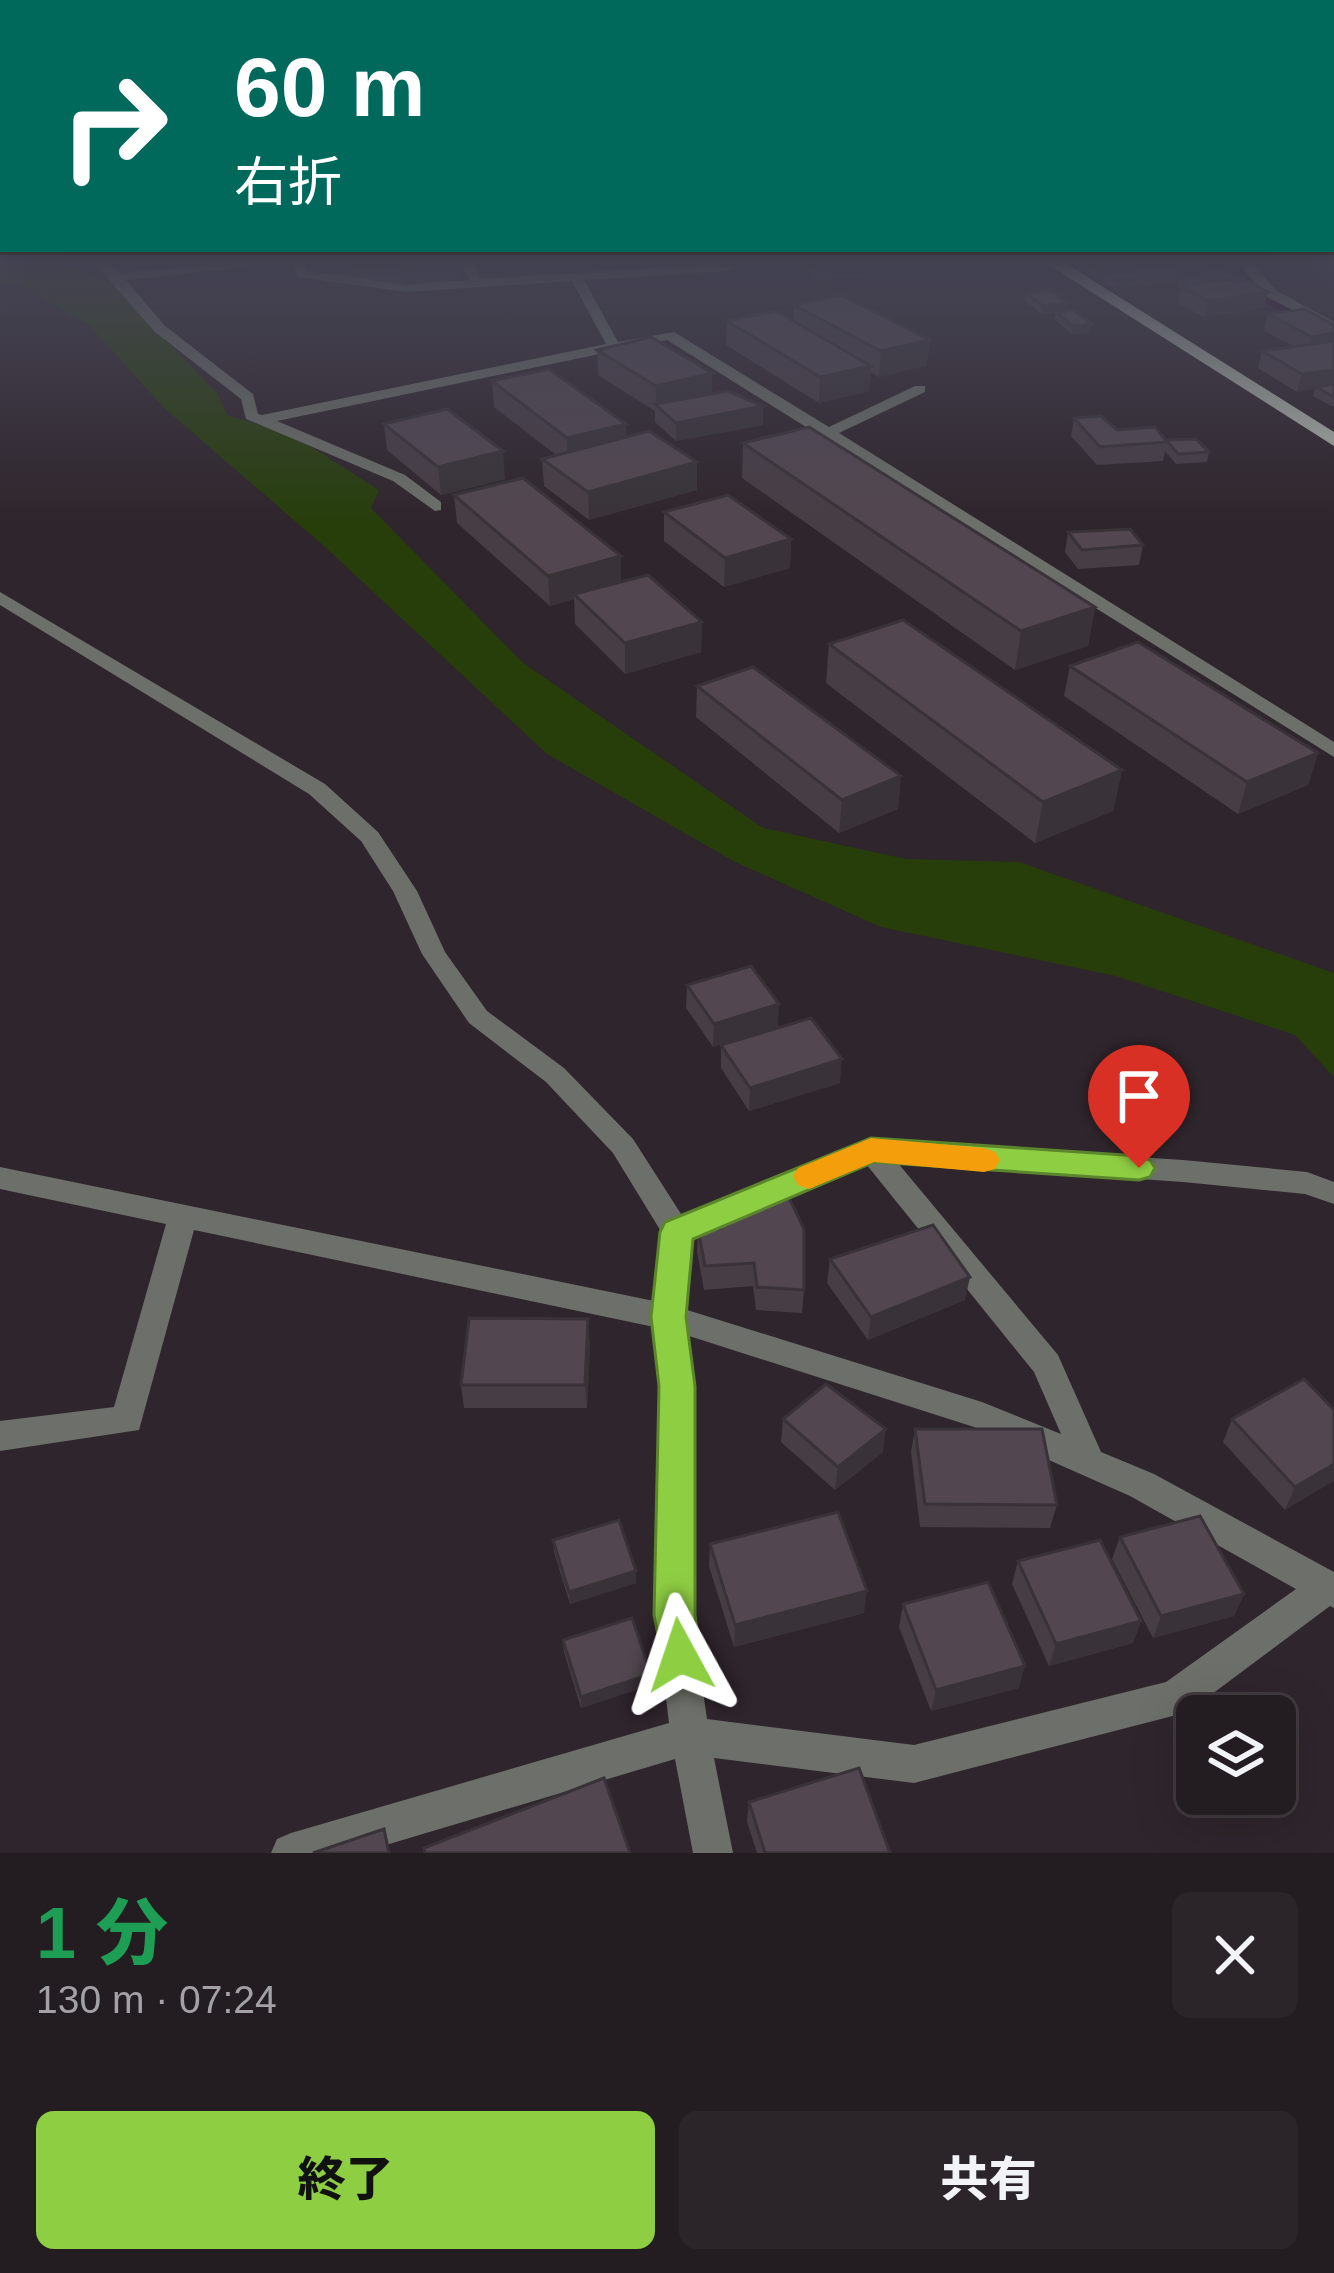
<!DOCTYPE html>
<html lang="ja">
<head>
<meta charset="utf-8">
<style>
	:root { --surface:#231c21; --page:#2b252a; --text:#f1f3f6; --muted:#a3a1a5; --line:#403a3f; --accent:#8ece43 }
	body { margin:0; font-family:Arial,"Noto Sans JP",sans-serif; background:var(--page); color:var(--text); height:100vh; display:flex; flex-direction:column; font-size:45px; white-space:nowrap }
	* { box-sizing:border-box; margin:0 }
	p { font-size:39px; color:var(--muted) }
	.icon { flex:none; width:66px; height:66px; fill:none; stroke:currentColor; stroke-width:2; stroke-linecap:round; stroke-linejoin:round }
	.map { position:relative; height:1853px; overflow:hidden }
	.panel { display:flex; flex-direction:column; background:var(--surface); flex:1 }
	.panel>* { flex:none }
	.banner { position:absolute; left:0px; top:0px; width:1335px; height:252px; box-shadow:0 12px 48px #0002,0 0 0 3px var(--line); background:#00695c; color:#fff; overflow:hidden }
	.tools { position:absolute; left:1176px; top:1695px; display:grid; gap:24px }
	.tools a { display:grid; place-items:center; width:120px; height:120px; border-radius:18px; background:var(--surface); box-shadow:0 12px 48px #0002,0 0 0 3px var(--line); font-size:60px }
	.pin { position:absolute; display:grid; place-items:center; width:102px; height:102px; color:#fff; margin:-123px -51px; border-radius:50% 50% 50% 0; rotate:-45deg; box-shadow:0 0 12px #0007 }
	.pin .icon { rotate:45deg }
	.me { position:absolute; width:132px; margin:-66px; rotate:355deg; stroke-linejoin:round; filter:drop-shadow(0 0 9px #0008) }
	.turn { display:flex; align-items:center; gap:42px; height:252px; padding:0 36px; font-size:54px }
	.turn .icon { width:156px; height:156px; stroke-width:2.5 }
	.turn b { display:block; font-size:84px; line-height:102px }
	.round { display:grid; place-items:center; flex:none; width:126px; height:126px; border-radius:18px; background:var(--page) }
	.summary { display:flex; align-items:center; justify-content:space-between; height:204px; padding:0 36px }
	h1 { font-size:72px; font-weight:800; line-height:90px; color:#1e9e55 }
	.primary-button { display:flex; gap:24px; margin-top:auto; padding:24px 36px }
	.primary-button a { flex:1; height:138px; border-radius:18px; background:var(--accent); color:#111; font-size:48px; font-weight:800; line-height:138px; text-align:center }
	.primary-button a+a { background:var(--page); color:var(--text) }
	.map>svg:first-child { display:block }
	.green { fill:#273e0b }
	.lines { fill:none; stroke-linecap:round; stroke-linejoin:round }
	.stream { stroke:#22001e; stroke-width:8 }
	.minor { fill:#6d706a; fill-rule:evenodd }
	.primary { fill:#b1b8ad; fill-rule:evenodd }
	.wall { fill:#473d45 }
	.shaded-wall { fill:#393238 }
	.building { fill:#524750; stroke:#393238; stroke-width:3 }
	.route { fill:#8ece43; stroke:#5c862c; stroke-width:3 }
	.slow { fill:#f59e0b }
</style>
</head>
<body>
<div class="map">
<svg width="1334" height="1853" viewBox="0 0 1334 1853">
	<rect width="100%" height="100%" fill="#2f252c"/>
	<polygon class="green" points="0,263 55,263 106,278 218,394 227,415 293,435 379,490 371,508 523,663 763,828 906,859 1019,862 1334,973 1334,1077 1295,1035 1116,976 881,927 735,862 547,754 324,546 163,407 88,324 17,284 0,284"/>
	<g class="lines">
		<polyline class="stream" points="1237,263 1264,298 1304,318"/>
		<g class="minor">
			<polygon points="94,263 108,263 120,273 232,263 282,263 126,280 165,326 253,394 258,414 262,415 606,344 572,281 406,292 298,277 292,263 304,263 307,271 406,284 469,280 462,263 474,263 481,279 733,263 735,267 729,271 584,280 618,342 674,332 829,427 915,386 925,386 925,392 839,433 1334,742 1334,757 667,340 277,421 405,475 441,502 441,510 435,511 393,481 246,419 241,399 155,332"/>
			<polygon points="1238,263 1251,263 1277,291 1334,322 1334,331 1267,297"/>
			<path d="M 0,592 L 325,784 L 378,832 L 417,891 L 445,952 L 487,1011 L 564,1068 L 633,1139 L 683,1217 L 871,1140 L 1183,1160 L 1307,1172 L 1334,1182 L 1334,1204 L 1305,1194 L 1183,1182 L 897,1162 L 1058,1355 L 1101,1452 L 1154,1474 L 1334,1572 L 1334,1608 L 1330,1606 L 1188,1712 L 914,1783 L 714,1758 L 733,1853 L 693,1853 L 675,1759 L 359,1853 L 271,1853 L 277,1839 L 291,1833 L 669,1723 L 656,1614 L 661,1386 L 654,1327 L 194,1230 L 139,1430 L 0,1451 L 0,1421 L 114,1407 L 166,1224 L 0,1189 L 0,1167 L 654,1301 L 662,1233 L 613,1153 L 546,1082 L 469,1023 L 422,954 L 393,891 L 361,841 L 309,794 L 0,605 ZM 866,1164 L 1034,1372 L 1061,1434 L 982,1402 L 684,1309 L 691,1239 ZM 686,1335 L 974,1427 L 1130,1496 L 1296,1589 L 1166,1682 L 914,1745 L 707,1719 L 692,1614 L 693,1386 Z"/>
		</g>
		<polygon class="primary" points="1046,263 1065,263 1334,432 1334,446"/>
	</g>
	<g class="wall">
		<polygon points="348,263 459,263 461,280 405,285 354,277"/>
		<polygon points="798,263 884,263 883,275 815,281"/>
		<polygon points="1075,263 1201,263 1200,266 1177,269 1183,272 1182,279 1201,277 1202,272 1237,279 1268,292 1264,308 1204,317 1178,303 1181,289 1178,288 1180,281 1147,285 1141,282 1140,286 1115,289 1102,281 1103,275 1097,276"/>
		<polygon points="1026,293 1066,311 1090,333 1072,334 1055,320 1056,313 1042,314 1025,301"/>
		<polygon points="794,305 927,365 879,377 870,372 869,391 819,403 726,345 727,321 793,321"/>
		<polygon points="1268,314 1334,325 1334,406 1331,406 1313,396 1315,389 1297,392 1258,368 1262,351 1294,346 1264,331"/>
		<polygon points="597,350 712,373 712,394 763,425 676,441 655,422 655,411 598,375"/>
		<polygon points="492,381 627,437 697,490 589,520 544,486 542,459 556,455 494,407"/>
		<polygon points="1074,418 1209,452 1207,462 1176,464 1165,451 1163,461 1097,465 1071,436"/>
		<polygon points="384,424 505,479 441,495 387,450"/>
		<polygon points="743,443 1095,607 1088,646 1015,670 742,478"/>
		<polygon points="454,495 702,622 701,652 625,674 575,624 574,599 550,606 457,523"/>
		<polygon points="664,512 791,539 790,568 724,587 664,541"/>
		<polygon points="1068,532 1143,545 1139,565 1078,569 1065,552"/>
		<polygon points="829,644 1122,770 1113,811 1035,843 826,683"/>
		<polygon points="1070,666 1318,753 1308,785 1238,814 1064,696"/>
		<polygon points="697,686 901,776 898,809 839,833 696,717"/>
		<polygon points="687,985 778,1027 713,1047 686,1008"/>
		<polygon points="721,1045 840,1083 749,1111 721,1068"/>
		<polygon points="711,1208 804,1290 802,1313 756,1310 753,1286 704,1290 697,1252 698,1229 710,1229"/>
		<polygon points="830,1259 965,1300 868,1340 827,1283"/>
		<polygon points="590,1343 587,1408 464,1408 461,1385"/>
		<polygon points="1334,1410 1285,1510 1223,1442 1232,1419"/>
		<polygon points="783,1419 883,1452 835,1490 781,1442"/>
		<polygon points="915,1429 1057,1505 1050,1528 920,1527 911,1452"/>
		<polygon points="1120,1537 1244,1594 1234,1616 1153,1638 1112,1559"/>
		<polygon points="553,1540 636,1583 570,1604 554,1552"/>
		<polygon points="710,1544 864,1613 734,1647 709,1566"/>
		<polygon points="1018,1561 1141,1621 1133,1643 1049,1666 1012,1584"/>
		<polygon points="903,1604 1019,1688 931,1711 899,1627"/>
		<polygon points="563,1640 651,1685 581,1708 564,1652"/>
		<polygon points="749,1802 890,1853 757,1853 747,1822"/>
	</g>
	<g class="shaded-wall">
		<polygon points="816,263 884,263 883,275 815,281"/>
		<polygon points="1100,263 1157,263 1156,268 1107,275 1103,273 1103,275 1097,276"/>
		<polygon points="1168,263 1201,263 1200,266 1166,270"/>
		<polygon points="460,264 461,280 405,285 404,269"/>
		<polygon points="1183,272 1182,280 1147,285 1148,277"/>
		<polygon points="1142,277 1140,286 1115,289 1116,281"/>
		<polygon points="1268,292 1264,308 1204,317 1208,301"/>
		<polygon points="1068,303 1066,312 1042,314 1043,306"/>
		<polygon points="1091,324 1090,333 1072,334 1073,326"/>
		<polygon points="1334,333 1334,349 1308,354 1312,337"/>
		<polygon points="930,340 927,365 879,377 881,351"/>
		<polygon points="871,366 869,391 819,403 820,377"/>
		<polygon points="1334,370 1334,387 1316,387 1315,389 1297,392 1302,374"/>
		<polygon points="712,373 712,398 656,406 656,386"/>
		<polygon points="763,406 763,425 676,441 676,423"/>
		<polygon points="626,424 627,451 568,465 567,438"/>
		<polygon points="503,451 505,479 441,495 438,467"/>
		<polygon points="697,462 697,490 589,520 588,492"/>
		<polygon points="791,539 790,568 724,587 725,558"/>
		<polygon points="621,556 621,585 574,594 574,599 550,606 548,576"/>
		<polygon points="1095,607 1088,646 1015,670 1021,631"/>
		<polygon points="702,622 701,652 625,674 625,643"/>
		<polygon points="1318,753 1308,785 1238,814 1247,782"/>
		<polygon points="1122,770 1113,811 1035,843 1043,802"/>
		<polygon points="901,776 898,809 839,833 842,800"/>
		<polygon points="779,1004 778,1027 713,1047 714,1024"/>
		<polygon points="842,1059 840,1083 749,1111 750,1088"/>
		<polygon points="970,1277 965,1300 868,1340 871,1317"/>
		<polygon points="588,1319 590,1343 587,1408 585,1385"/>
		<polygon points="886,1429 883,1452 835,1490 838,1467"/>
		<polygon points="1334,1464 1334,1481 1285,1510 1295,1487"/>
		<polygon points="636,1571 636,1583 570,1604 569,1592"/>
		<polygon points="867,1591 864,1613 734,1647 735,1625"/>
		<polygon points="1244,1594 1234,1616 1153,1638 1161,1616"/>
		<polygon points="1141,1621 1133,1643 1049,1666 1056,1644"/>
		<polygon points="1025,1666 1019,1688 931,1711 936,1690"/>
		<polygon points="651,1674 651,1685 581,1708 581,1697"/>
	</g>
	<g class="building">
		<polygon points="368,263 459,263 460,264 404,269"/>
		<polygon points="1170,265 1183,272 1148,277 1135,269"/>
		<polygon points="1129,270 1142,277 1116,281 1103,273"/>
		<polygon points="1224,270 1237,279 1216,281 1202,272"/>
		<polygon points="1201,277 1211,282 1190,285 1180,279"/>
		<polygon points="1241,278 1268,292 1208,301 1181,286"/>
		<polygon points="1050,290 1068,303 1043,306 1026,293"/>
		<polygon points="841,295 930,340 881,351 794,305"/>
		<polygon points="1305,309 1334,325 1334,333 1312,337 1268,314"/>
		<polygon points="1074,310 1091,324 1073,326 1056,312"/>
		<polygon points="776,311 871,366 820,377 727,321"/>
		<polygon points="651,337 712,373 656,386 597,350"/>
		<polygon points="1334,341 1334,370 1302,374 1262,351"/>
		<polygon points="549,369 626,424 567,438 492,381"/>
		<polygon points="1334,384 1334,397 1316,387"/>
		<polygon points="728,391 763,406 676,423 655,404"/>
		<polygon points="447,409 503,451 438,467 384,424"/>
		<polygon points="1101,416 1117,430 1155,427 1167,442 1100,447 1074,418"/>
		<polygon points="809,427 1095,607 1021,631 743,443"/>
		<polygon points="649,431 697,462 588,492 542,459"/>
		<polygon points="1196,439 1209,452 1178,454 1166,440"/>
		<polygon points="523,478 621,556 548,576 454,495"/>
		<polygon points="728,495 791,539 725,558 664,512"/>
		<polygon points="1130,529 1143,545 1082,550 1068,532"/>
		<polygon points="648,575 702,622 625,643 574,594"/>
		<polygon points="903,620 1122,770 1043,802 829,644"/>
		<polygon points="1138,642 1318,753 1247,782 1070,666"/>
		<polygon points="753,667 901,776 842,800 697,686"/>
		<polygon points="751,966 779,1004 714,1024 687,985"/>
		<polygon points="811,1018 842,1059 750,1088 721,1045"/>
		<polygon points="782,1183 804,1229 804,1290 757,1287 754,1263 705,1266 698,1229 720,1228 711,1208"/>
		<polygon points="933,1225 970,1277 871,1317 830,1259"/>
		<polygon points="469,1318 588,1319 585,1385 461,1385"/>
		<polygon points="1304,1379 1334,1410 1334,1464 1295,1487 1232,1419"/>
		<polygon points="826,1384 886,1429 838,1467 783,1419"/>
		<polygon points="915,1429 1042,1429 1057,1505 925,1504"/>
		<polygon points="838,1512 867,1591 735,1625 710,1544"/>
		<polygon points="1200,1516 1244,1594 1161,1616 1120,1537"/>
		<polygon points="619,1520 636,1571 569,1592 553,1540"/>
		<polygon points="1100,1540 1141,1621 1056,1644 1018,1561"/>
		<polygon points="988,1582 1025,1666 936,1690 903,1604"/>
		<polygon points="632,1618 651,1674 581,1697 563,1640"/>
		<polygon points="859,1768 890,1853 765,1853 749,1802"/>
		<polygon points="604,1778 630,1853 425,1853 424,1848"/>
		<polygon points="384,1829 389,1853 313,1853"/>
	</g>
	<linearGradient id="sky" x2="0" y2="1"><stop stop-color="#1a1418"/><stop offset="0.5" stop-color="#474656"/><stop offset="1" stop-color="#474656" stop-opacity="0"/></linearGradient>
	<rect width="1334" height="523" fill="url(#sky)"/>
	<polygon class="route" points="871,1138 1139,1156 1150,1160 1155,1168 1150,1177 1139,1180 874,1162 693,1239 686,1317 695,1386 695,1615 700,1655 694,1669 680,1675 665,1669 654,1615 659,1386 651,1317 660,1232 665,1222"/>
	<polygon class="slow" points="871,1138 984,1148 995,1152 1000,1160 995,1169 984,1172 874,1162 809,1189 798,1185 793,1176 798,1168"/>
</svg>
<div class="tools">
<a><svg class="icon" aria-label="layers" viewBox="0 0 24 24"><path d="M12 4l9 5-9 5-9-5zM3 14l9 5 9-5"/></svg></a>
</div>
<div class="pin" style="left:1139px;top:1168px;background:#d93025"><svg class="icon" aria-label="arrive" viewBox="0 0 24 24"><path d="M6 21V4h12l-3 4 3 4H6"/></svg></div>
<svg class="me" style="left:680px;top:1655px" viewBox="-20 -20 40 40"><path d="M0-17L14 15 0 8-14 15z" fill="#8ece43" stroke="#fff" stroke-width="4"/></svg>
<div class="banner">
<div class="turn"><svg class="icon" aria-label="right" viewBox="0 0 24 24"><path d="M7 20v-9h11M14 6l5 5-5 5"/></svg><div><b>60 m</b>右折</div></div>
</div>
</div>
<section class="panel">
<div class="summary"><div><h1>1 分</h1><p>130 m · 07:24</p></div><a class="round"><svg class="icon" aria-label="close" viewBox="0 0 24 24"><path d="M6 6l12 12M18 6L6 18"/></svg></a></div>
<div class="primary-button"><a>終了</a><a>共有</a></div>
</section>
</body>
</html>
